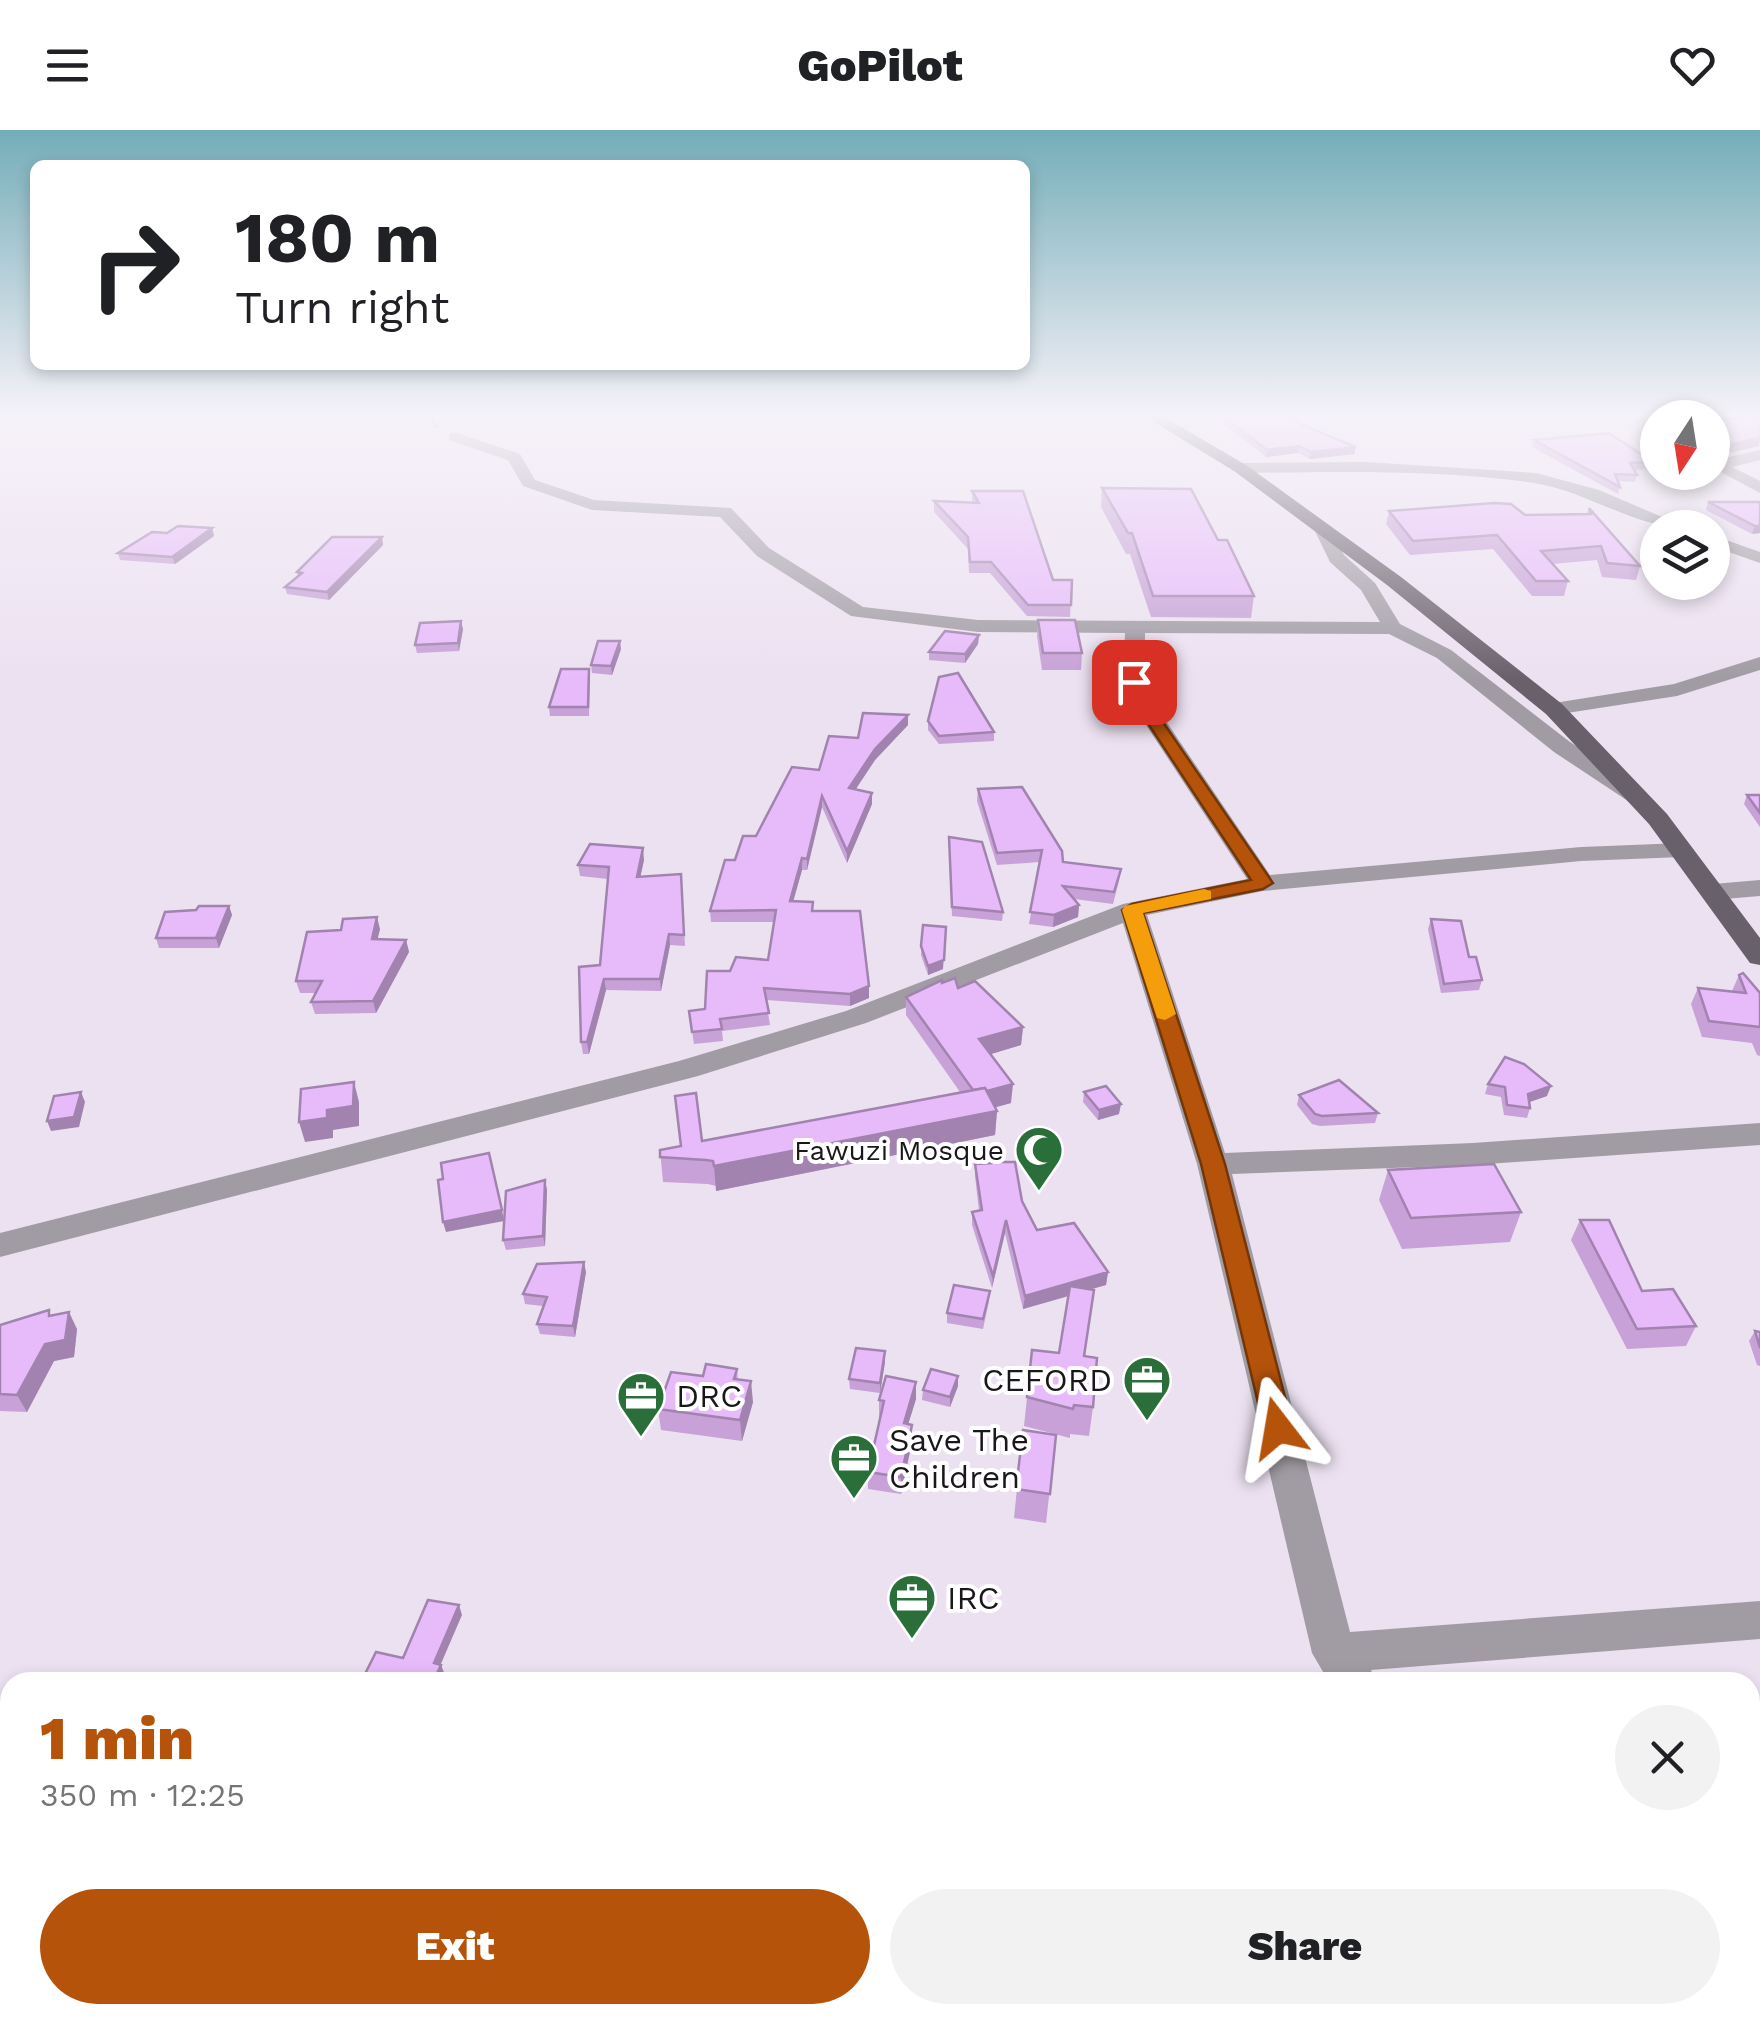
<!DOCTYPE html>
<html lang="en">
<head>
<meta charset="utf-8">
<style>
	:root { --surface:#fff; --page:#f2f2f2; --text:#202124; --muted:#757577; --accent:#b45309 }
	body { margin:0; font-family:"Work Sans",sans-serif; background:var(--page); color:var(--text); height:100vh; display:flex; flex-direction:column; font-size:38px; white-space:nowrap }
	* { box-sizing:border-box; margin:0 }
	p { font-size:32px; color:var(--muted) }
	.icon { flex:none; width:55px; height:55px; fill:none; stroke:currentColor; stroke-width:2; stroke-linecap:round; stroke-linejoin:round }
	.map { position:relative; flex:1; overflow:hidden }
	.panel { position:absolute; left:0px; top:1542px; width:1760px; height:352px; display:flex; flex-direction:column; background:var(--surface); border-radius:30px 30px 0 0; box-shadow:0 5px 15px #0003 }
	.panel>* { flex:none }
	.banner { position:absolute; left:30px; top:30px; width:1000px; height:210px; border-radius:15px; box-shadow:0 5px 15px #0003; background:#fff; color:var(--text); overflow:hidden }
	.needle { width:65px; rotate:192deg }
	.buttons { position:absolute; left:1640px; top:270px; display:grid; gap:20px }
	.buttons a { display:grid; place-items:center; width:90px; height:90px; border-radius:50%; background:var(--surface); box-shadow:0 5px 15px #0003; font-size:50px }
	.pin { position:absolute; display:grid; place-items:center; width:85px; height:85px; color:#fff; margin:-42px; border-radius:20px; box-shadow:0 5px 15px #0006 }
	.me { position:absolute; width:110px; margin:-55px; rotate:346deg; stroke-linejoin:round; filter:drop-shadow(0 0 8px #0008) }
	.turn { display:flex; align-items:center; gap:35px; height:210px; padding:0 40px; font-size:45px }
	.turn .icon { width:130px; height:130px; stroke-width:2.5 }
	.turn b { display:block; font-size:70px; line-height:85px }
	.round { display:grid; place-items:center; flex:none; width:105px; height:105px; border-radius:52px; background:var(--page) }
	.headline { display:flex; align-items:center; justify-content:space-between; height:170px; padding:0 40px }
	h1 { font-size:60px; font-weight:800; line-height:75px; color:var(--accent) }
	.primary-button { display:flex; gap:20px; margin-top:auto; padding:20px 40px }
	.primary-button a { flex:1; height:115px; border-radius:60px; background:var(--accent); color:#fff; font-size:40px; font-weight:800; line-height:115px; text-align:center }
	.primary-button a+a { background:var(--page); color:var(--text) }
	header { display:flex; justify-content:space-between; align-items:center; height:130px; padding:0 40px; background:var(--surface); font-size:45px; font-weight:800 }
	.map>svg:first-child { display:block }
	.lines { fill:none; stroke-linecap:round; stroke-linejoin:round }
	.path { stroke:#7f7882; stroke-width:2.5; stroke-dasharray:4 2.5; stroke-linecap:butt }
	.minor { fill:#a19ca3; fill-rule:evenodd }
	.major { fill:#68606b; fill-rule:evenodd }
	.wall { fill:#c7a1d7 }
	.shaded-wall { fill:#a283af }
	.building { fill:#e7bbfa; stroke:#a283af; stroke-width:2.5 }
	.route { fill:#b45309; stroke:#753606; stroke-width:2.5 }
	.slow { fill:#f59e0b }
	.labels { text-anchor:middle; stroke-width:8; stroke-linejoin:round; paint-order:stroke }
	.poi-label { font-size:28px; fill:#1a171c; stroke:#fff; text-anchor:end }
	.near-poi-label { font-size:32px; fill:#1a171c; stroke:#fff; text-anchor:start }
</style>
</head>
<body>
<header><svg class="icon" aria-label="menu" viewBox="0 0 24 24"><path d="M4 6h16M4 12h16M4 18h16"/></svg>GoPilot<svg class="icon" aria-label="heart" viewBox="0 0 24 24"><path d="M12 20l-8-8c-3-5 5-10 8-4 3-6 11-1 8 4z"/></svg></header>
<div class="map">
<svg width="1760" height="1893" viewBox="0 0 1760 1893">
	<rect width="100%" height="100%" fill="#ece1f1"/>
	<g class="lines">
		<polyline class="path" points="428,284 437,298"/>
		<g class="minor">
			<polygon points="454,302 520,324 535,350 594,370 731,378 769,418 863,477 978,490 1380,492 1361,460 1330,432 1314,399 1329,395 1344,425 1375,453 1400,494 1451,520 1570,612 1644,661 1648,666 1644,671 1628,671 1554,622 1437,528 1389,504 1145,503 1145,553 1151,569 1270,745 1581,717 1682,713 1694,720 1682,727 1581,731 1263,761 1147,785 1225,1023 1473,1013 1760,993 1760,1015 1473,1035 1232,1044 1350,1502 1760,1471 1760,1509 1371,1540 1376,1552 1329,1552 1312,1523 1197,1034 1123,793 866,893 698,946 0,1127 0,1103 679,931 846,881 1123,774 1247,749 1129,569 1123,553 1125,503 978,502 851,486 757,426 720,387 592,380 523,356 508,330 449,310 449,304"/>
			<polygon points="1760,320 1760,330 1732,337 1760,351 1760,363 1715,339 1721,329"/>
			<path d="M 1366,332 L 1536,343 L 1599,360 L 1688,398 C 1634,398 1587,361 1534,353 C 1440,339 1335,342 1240,343 L 1232,338 L 1240,333 Z"/>
			<polygon points="1712,405 1760,422 1760,433 1712,416"/>
			<polygon points="1760,527 1760,540 1677,566 1554,585 1543,579 1554,573 1674,554"/>
			<polygon points="1760,750 1760,766 1713,770 1700,762 1713,754"/>
			<polygon points="1424,1885 1476,1885 1478,1893 1426,1893"/>
		</g>
		<polygon class="major" points="1141,284 1159,284 1246,335 1401,447 1562,574 1667,684 1760,808 1760,835 1750,833 1649,694 1546,584 1387,455 1234,341"/>
	</g>
	<g class="wall">
		<polygon points="1211,284 1289,284 1300,294 1356,317 1354,324 1310,329 1298,323 1266,327"/>
		<polygon points="1658,295 1658,310 1645,305 1648,296"/>
		<polygon points="1534,310 1653,332 1651,339 1634,340 1637,345 1635,352 1618,351 1620,357 1618,364 1532,317"/>
		<polygon points="1102,358 1218,410 1254,466 1251,488 1151,487 1130,424 1126,424 1101,377"/>
		<polygon points="972,361 1053,450 1072,450 1070,487 1027,486 990,443 969,443 968,419 934,382 934,371 972,373"/>
		<polygon points="1708,372 1760,372 1760,403 1752,404 1706,380"/>
		<polygon points="1589,378 1640,436 1636,450 1602,447 1597,430 1552,434 1568,451 1564,466 1532,466 1493,419 1410,425 1386,394 1389,381 1525,385 1587,384"/>
		<polygon points="212,398 214,406 175,434 120,430 118,423 167,403"/>
		<polygon points="382,407 383,415 329,470 287,464 285,457 298,446 297,442"/>
		<polygon points="1038,490 1082,523 1081,540 1042,540 1037,506"/>
		<polygon points="463,499 459,521 417,523 415,515"/>
		<polygon points="979,505 978,514 965,533 929,530 929,522"/>
		<polygon points="621,519 612,545 592,543 591,535"/>
		<polygon points="590,547 589,586 550,586 549,577"/>
		<polygon points="928,591 994,602 994,611 939,614 928,600"/>
		<polygon points="908,595 875,630 856,659 872,674 847,733 822,677 807,740 802,740 793,771 813,772 813,781 869,856 869,868 850,876 766,870 770,895 722,901 723,911 694,914 689,881 705,879 730,841 768,830 774,792 711,792 710,781 735,730 819,640 858,608"/>
		<polygon points="978,659 1063,732 1121,739 1119,751 1113,774 1074,769 1079,775 1078,787 1053,797 1029,794 1040,732 997,735 977,671"/>
		<polygon points="1747,665 1760,665 1760,697 1744,674"/>
		<polygon points="949,707 1003,782 1002,791 952,786"/>
		<polygon points="644,730 640,747 681,744 685,816 670,815 661,861 606,860 589,924 583,924 581,912 600,835 608,749 580,746 578,735"/>
		<polygon points="229,776 232,785 219,818 159,818 156,808 196,780"/>
		<polygon points="1431,789 1469,827 1482,850 1479,860 1441,863 1428,799"/>
		<polygon points="923,795 943,839 928,845 921,825"/>
		<polygon points="380,799 377,809 406,810 409,822 376,883 315,884 311,872 316,863 300,863 296,851"/>
		<polygon points="1739,845 1760,863 1760,926 1757,925 1752,913 1702,907 1691,874 1698,858 1732,861"/>
		<polygon points="942,853 958,858 1023,897 1021,915 990,924 1011,973 995,977 997,981 995,1005 716,1061 716,1056 708,1054 663,1052 660,1020 960,962 906,885 906,867"/>
		<polygon points="1488,954 1547,966 1529,972 1530,978 1527,988 1504,985 1501,967 1485,964"/>
		<polygon points="1084,962 1119,984 1098,990 1083,972"/>
		<polygon points="1299,965 1378,983 1375,993 1320,996 1312,994 1297,975"/>
		<polygon points="975,1034 1022,1071 1037,1100 1108,1142 1106,1155 1090,1159 1085,1226 1093,1277 1089,1306 1070,1304 1070,1308 1024,1296 1032,1220 1059,1223 1069,1166 1023,1179 1005,1103 992,1158 972,1095 972,1082 979,1081 975,1046"/>
		<polygon points="1388,1040 1521,1082 1510,1112 1402,1119 1379,1070"/>
		<polygon points="545,1050 547,1060 545,1116 506,1120 503,1110"/>
		<polygon points="1580,1090 1642,1161 1696,1196 1686,1216 1627,1219 1571,1110"/>
		<polygon points="586,1142 575,1207 540,1204 537,1194 543,1176 525,1174 523,1164"/>
		<polygon points="989,1171 983,1199 947,1193 947,1183"/>
		<polygon points="52,1185 77,1199 74,1227 54,1231 27,1282 0,1281 0,1195"/>
		<polygon points="1755,1201 1760,1202 1760,1236 1757,1235 1749,1211"/>
		<polygon points="885,1221 885,1232 880,1263 850,1259 849,1249"/>
		<polygon points="737,1239 738,1250 753,1272 742,1311 661,1300 658,1279 703,1246"/>
		<polygon points="958,1246 958,1256 950,1277 922,1270 923,1260"/>
		<polygon points="916,1269 908,1294 912,1312 901,1364 868,1359 868,1342 881,1288 879,1287 879,1270"/>
		<polygon points="1023,1300 1056,1305 1046,1393 1014,1388"/>
		<polygon points="1750,1632 1760,1641 1760,1665 1750,1662"/>
		<polygon points="1760,1828 1760,1887 1750,1868 1750,1833 1754,1829"/>
		<polygon points="268,1885 300,1885 296,1893 272,1891"/>
	</g>
	<g class="shaded-wall">
		<polygon points="1760,308 1759,316 1720,325 1713,331 1716,321 1723,316"/>
		<polygon points="1299,316 1298,323 1266,327 1267,320"/>
		<polygon points="1356,317 1354,324 1310,329 1311,322"/>
		<polygon points="1755,396 1760,396 1760,403 1752,404"/>
		<polygon points="212,398 214,406 175,434 172,427"/>
		<polygon points="382,407 383,415 329,470 327,462"/>
		<polygon points="461,491 463,499 459,521 458,513"/>
		<polygon points="979,505 978,514 965,533 965,524"/>
		<polygon points="620,511 621,519 612,545 611,536"/>
		<polygon points="908,585 908,595 875,630 849,669 849,658 875,619"/>
		<polygon points="872,663 872,674 847,733 847,721"/>
		<polygon points="822,666 822,677 807,740 807,729"/>
		<polygon points="643,718 644,730 638,758 637,747"/>
		<polygon points="802,728 802,740 790,783 790,771"/>
		<polygon points="1079,775 1078,787 1053,797 1054,785"/>
		<polygon points="229,776 232,785 219,818 216,808"/>
		<polygon points="377,787 380,799 375,820 372,809"/>
		<polygon points="946,797 943,839 928,845 928,836"/>
		<polygon points="669,804 670,815 661,861 660,849"/>
		<polygon points="406,810 409,822 376,883 373,871"/>
		<polygon points="604,849 606,860 589,924 587,912"/>
		<polygon points="869,856 869,868 850,876 850,864"/>
		<polygon points="1023,897 1021,915 978,928 979,909"/>
		<polygon points="354,952 359,972 359,996 333,1000 333,1008 305,1012 299,992 327,980"/>
		<polygon points="1013,954 1011,973 975,983 976,965"/>
		<polygon points="1551,956 1547,966 1524,974 1528,964"/>
		<polygon points="81,962 85,972 79,997 51,1001 47,991"/>
		<polygon points="1121,974 1119,984 1098,990 1099,980"/>
		<polygon points="997,981 995,1005 716,1061 714,1036"/>
		<polygon points="545,1050 547,1060 545,1116 543,1106"/>
		<polygon points="502,1080 504,1091 446,1102 443,1092"/>
		<polygon points="1006,1090 1005,1103 992,1158 993,1146"/>
		<polygon points="584,1132 586,1142 575,1207 573,1196"/>
		<polygon points="1108,1142 1106,1155 1023,1179 1025,1166"/>
		<polygon points="69,1182 77,1199 74,1227 54,1231 27,1282 17,1265 45,1214"/>
		<polygon points="885,1221 885,1232 880,1263 880,1253"/>
		<polygon points="958,1246 958,1256 950,1277 950,1267"/>
		<polygon points="751,1251 753,1272 742,1311 740,1290"/>
		<polygon points="916,1252 916,1269 903,1311 904,1293"/>
		<polygon points="912,1295 912,1312 901,1364 901,1347"/>
		<polygon points="459,1475 462,1485 437,1543 434,1533"/>
		<polygon points="441,1535 445,1545 441,1552 433,1552"/>
		<polygon points="10,1849 10,1885 14,1885 9,1893 0,1893 0,1865"/>
		<polygon points="291,1885 300,1885 296,1893 293,1893 290,1888"/>
	</g>
	<g class="building">
		<polygon points="1220,284 1289,284 1300,294 1356,317 1311,322 1299,316 1267,320"/>
		<polygon points="1760,286 1760,308 1723,316 1716,321 1712,320 1712,290"/>
		<polygon points="1609,303 1653,332 1630,333 1637,345 1615,344 1620,357 1534,310"/>
		<polygon points="1102,358 1191,359 1218,410 1227,410 1254,466 1153,466 1132,403 1128,403"/>
		<polygon points="972,361 1023,361 1053,450 1072,450 1071,475 1028,475 991,432 970,432 968,407 934,371 979,373"/>
		<polygon points="1708,372 1760,372 1760,396 1755,396"/>
		<polygon points="1494,373 1511,374 1525,385 1591,384 1589,378 1640,436 1607,433 1601,416 1541,421 1568,451 1536,451 1497,405 1413,411 1389,381"/>
		<polygon points="178,396 212,398 172,427 118,423 152,402 167,403"/>
		<polygon points="332,407 382,407 327,462 285,457 302,443 297,442"/>
		<polygon points="1038,490 1075,490 1082,523 1043,523"/>
		<polygon points="461,491 458,513 415,515 420,493"/>
		<polygon points="945,501 979,505 965,524 929,522"/>
		<polygon points="598,511 620,511 611,536 591,535"/>
		<polygon points="561,539 589,539 588,577 549,577"/>
		<polygon points="958,543 994,602 939,606 928,591 939,547"/>
		<polygon points="863,583 908,585 875,619 849,658 872,663 847,721 822,666 807,729 802,728 790,771 813,772 812,781 860,781 869,856 850,864 764,858 769,883 720,889 722,899 692,902 689,881 705,879 707,841 730,841 736,827 768,830 776,780 710,781 725,730 735,730 743,706 756,706 792,637 819,640 829,606 858,608"/>
		<polygon points="1022,657 1062,721 1063,732 1121,739 1114,762 1063,756 1079,775 1054,785 1030,782 1042,720 997,723 978,659"/>
		<polygon points="1747,665 1760,665 1760,683"/>
		<polygon points="949,707 982,712 1003,782 952,777"/>
		<polygon points="590,714 643,718 637,747 681,744 684,805 669,804 660,849 604,849 587,912 581,912 579,837 600,835 609,737 578,735"/>
		<polygon points="199,776 229,776 216,808 156,808 165,782 196,780"/>
		<polygon points="377,787 372,809 406,810 373,871 311,872 322,851 296,851 307,802 341,800 343,789"/>
		<polygon points="1431,789 1461,791 1469,827 1476,827 1482,850 1444,854"/>
		<polygon points="923,795 946,797 944,830 928,836 921,816"/>
		<polygon points="1743,843 1760,863 1760,897 1709,891 1698,858 1746,863 1739,845"/>
		<polygon points="955,848 958,858 975,851 1023,897 979,909 1013,954 987,961 985,958 973,960 906,867 942,850 942,853"/>
		<polygon points="1505,927 1524,934 1551,956 1528,964 1530,978 1507,975 1505,957 1488,954"/>
		<polygon points="1339,950 1378,983 1322,986 1315,984 1299,965"/>
		<polygon points="354,952 353,976 327,980 327,988 299,992 301,959"/>
		<polygon points="1106,956 1121,974 1099,980 1084,962"/>
		<polygon points="985,958 997,981 714,1036 713,1031 706,1030 660,1027 660,1020 681,1016 675,966 696,963 702,1011"/>
		<polygon points="81,962 74,987 47,991 54,966"/>
		<polygon points="489,1023 502,1080 443,1092 438,1050 443,1049 441,1033"/>
		<polygon points="999,1027 1002,1032 1015,1032 1022,1071 1037,1100 1074,1093 1108,1142 1025,1166 1006,1090 993,1146 972,1082 982,1080 975,1034 992,1033"/>
		<polygon points="1494,1034 1521,1082 1411,1088 1388,1040"/>
		<polygon points="545,1050 543,1106 503,1110 506,1061"/>
		<polygon points="1580,1090 1609,1090 1642,1161 1673,1159 1696,1196 1637,1199"/>
		<polygon points="584,1132 573,1196 537,1194 547,1167 523,1164 537,1134"/>
		<polygon points="954,1155 990,1161 983,1189 947,1183"/>
		<polygon points="1070,1156 1094,1160 1084,1226 1097,1228 1093,1277 1074,1275 1073,1279 1027,1267 1032,1220 1059,1223"/>
		<polygon points="49,1180 49,1186 69,1182 65,1210 45,1214 17,1265 0,1264 0,1195"/>
		<polygon points="1755,1201 1760,1202 1760,1218"/>
		<polygon points="856,1218 885,1221 880,1253 849,1249"/>
		<polygon points="706,1234 737,1239 734,1249 751,1251 740,1290 658,1279 671,1242 703,1246"/>
		<polygon points="931,1239 958,1246 950,1267 923,1260"/>
		<polygon points="886,1246 916,1252 904,1293 912,1295 901,1347 868,1342 884,1271 879,1270"/>
		<polygon points="1023,1300 1056,1305 1050,1364 1016,1359"/>
		<polygon points="428,1470 459,1475 434,1533 441,1535 433,1552 361,1552 376,1522 403,1528"/>
		<polygon points="1750,1632 1760,1641 1760,1654 1750,1651"/>
		<polygon points="1760,1828 1760,1840 1754,1829"/>
		<polygon points="0,1834 10,1837 10,1849 0,1865"/>
	</g>
	<linearGradient id="sky" x2="0" y2="1"><stop stop-color="#74adb8"/><stop offset="0.52" stop-color="#f6f2f9"/><stop offset="1" stop-color="#f6f2f9" stop-opacity="0"/></linearGradient>
	<rect width="1760" height="549" fill="url(#sky)"/>
	<polygon class="route" points="1134,548 1142,552 1165,595 1273,753 1263,759 1143,783 1225,1034 1293,1298 1288,1306 1278,1309 1268,1306 1264,1298 1201,1034 1122,780 1132,774 1251,750 1149,595 1126,552"/>
	<polygon class="slow" points="1204,759 1211,761 1211,769 1143,783 1176,884 1165,890 1157,888 1122,780 1125,776"/>
	<defs>
		<g id="mosque-pin" transform="scale(2.5)"><path d="M0 17L-7.5 6A9.5 9.5 0 1 1 7.5 6Z" fill="#2a6f3a" stroke="#fff"/><path d="M3.5-4.9A6 6 0 1 0 3.5 4.9A5 5 0 1 1 3.5-4.9Z" fill="#fff"/></g>
		<g id="office-pin" transform="scale(2.5)"><path d="M0 17L-7.5 6A9.5 9.5 0 1 1 7.5 6Z" fill="#2a6f3a" stroke="#fff"/><path d="M-6-3h4V-5.5h4V-3h4V5H-6ZM-1-4.5V-3h2v-1.5ZM-6 0V1H6V0Z" fill="#fff"/></g>
	</defs>
	<g fill-rule="evenodd">
		<use href="#mosque-pin" x="1039" y="1020"/>
		<use href="#office-pin" x="1147" y="1250"/>
		<use href="#office-pin" x="641" y="1266"/>
		<use href="#office-pin" x="854" y="1328"/>
		<use href="#office-pin" x="912" y="1468"/>
	</g>
	<g class="labels">
		<g class="poi-label">
			<text x="1004" y="1030">Fawuzi Mosque</text>
		</g>
		<g class="near-poi-label">
			<text x="1112" y="1261" text-anchor="end">CEFORD</text>
			<text x="676" y="1277">DRC</text>
			<text x="889" y="1321">Save The<tspan x="889" dy="37">Children</tspan></text>
			<text x="947" y="1479">IRC</text>
		</g>
	</g>
</svg>
<div class="buttons">
<a><svg class="needle" viewBox="-14 -14 28 28"><path d="M0-13l5 13h-10z" fill="#e53935"/><path d="M0 13l5-13h-10z" fill="#757577"/></svg></a>
<a><svg class="icon" aria-label="layers" viewBox="0 0 24 24"><path d="M12 4l9 5-9 5-9-5zM3 14l9 5 9-5"/></svg></a>
</div>
<div class="pin" style="left:1134px;top:552px;background:#d93025"><svg class="icon" aria-label="arrive" viewBox="0 0 24 24"><path d="M6 21V4h12l-3 4 3 4H6"/></svg></div>
<svg class="me" style="left:1278px;top:1298px" viewBox="-20 -20 40 40"><path d="M0-17L14 15 0 8-14 15z" fill="#b45309" stroke="#fff" stroke-width="4"/></svg>
<div class="banner">
<div class="turn"><svg class="icon" aria-label="right" viewBox="0 0 24 24"><path d="M7 20v-9h11M14 6l5 5-5 5"/></svg><div><b>180 m</b>Turn right</div></div>
</div>
<section class="panel">
<div class="headline"><div><h1>1 min</h1><p>350 m · 12:25</p></div><a class="round"><svg class="icon" aria-label="close" viewBox="0 0 24 24"><path d="M6 6l12 12M18 6L6 18"/></svg></a></div>
<div class="primary-button"><a>Exit</a><a>Share</a></div>
</section>
</div>
</body>
</html>
